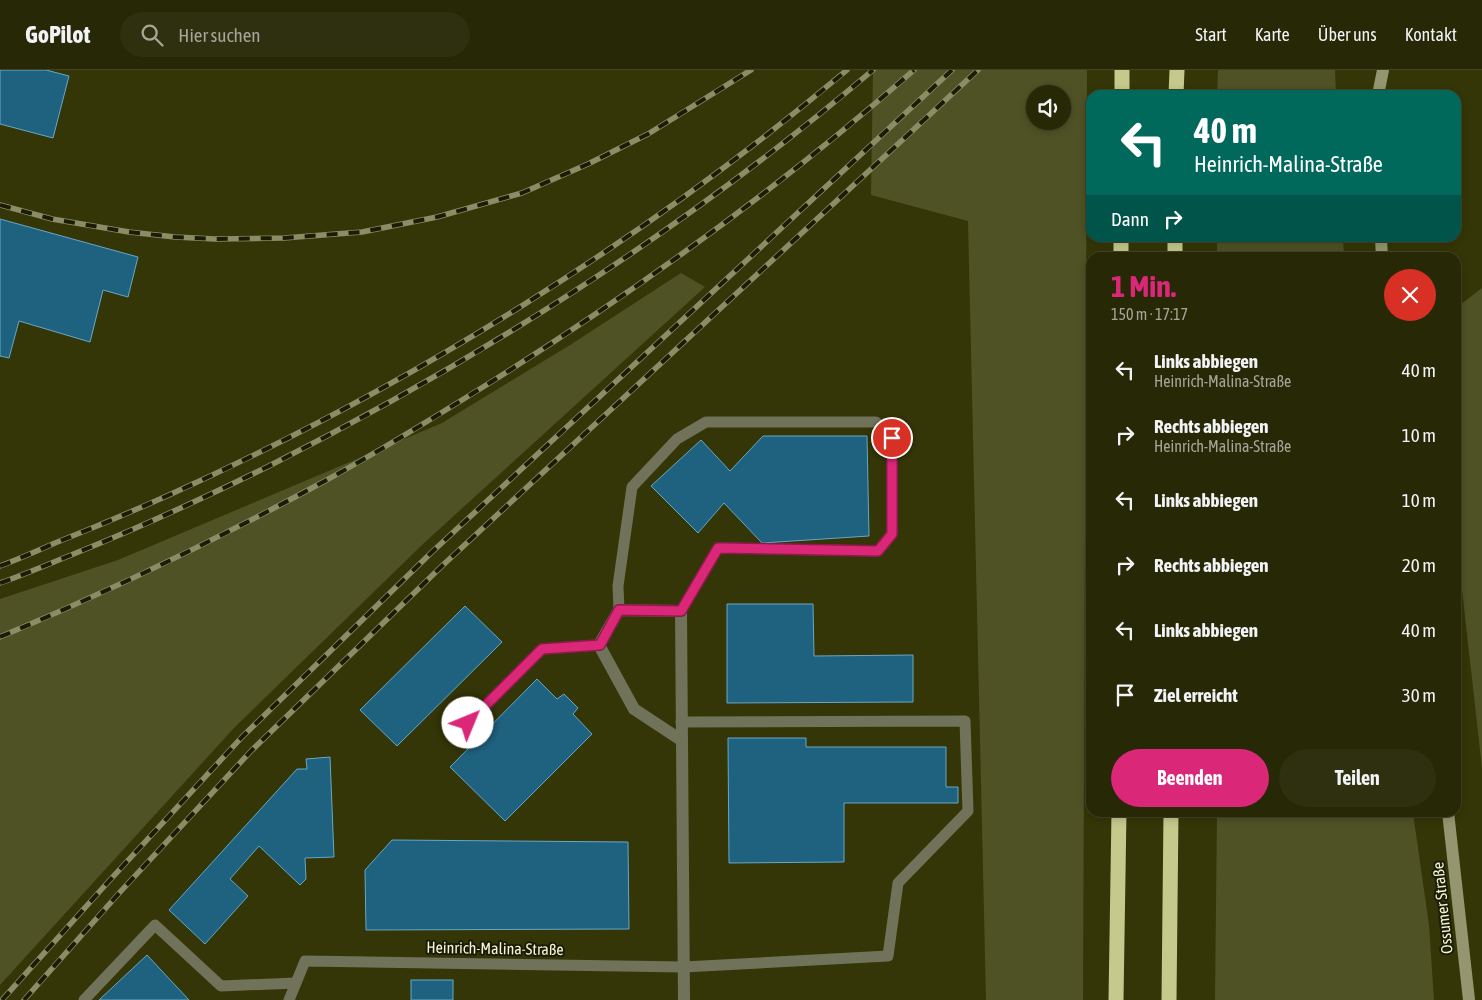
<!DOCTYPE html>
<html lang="de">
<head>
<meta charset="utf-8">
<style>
	:root { --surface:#272805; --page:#2f300f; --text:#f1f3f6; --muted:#a4a69a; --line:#434427; --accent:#db2777 }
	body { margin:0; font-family:"Asap Condensed",sans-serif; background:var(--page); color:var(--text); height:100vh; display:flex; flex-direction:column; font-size:19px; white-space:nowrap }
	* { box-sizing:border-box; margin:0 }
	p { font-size:16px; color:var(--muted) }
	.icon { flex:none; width:28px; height:28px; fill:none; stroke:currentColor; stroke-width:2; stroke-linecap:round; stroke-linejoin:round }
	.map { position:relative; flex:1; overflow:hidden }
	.side { position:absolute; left:1086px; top:182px; width:375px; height:565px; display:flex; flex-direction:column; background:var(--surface); border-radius:15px; box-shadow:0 2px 8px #0003,0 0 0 1px var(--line) }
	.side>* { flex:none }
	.hud { position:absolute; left:1086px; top:20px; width:375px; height:152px; border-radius:15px; box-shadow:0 2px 8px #0003,0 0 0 1px var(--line); background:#00695c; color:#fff; overflow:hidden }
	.buttons { position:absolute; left:1026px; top:15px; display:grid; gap:10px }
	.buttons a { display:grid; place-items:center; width:45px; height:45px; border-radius:50%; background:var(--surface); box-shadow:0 2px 8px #0003,0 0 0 1px var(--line); font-size:25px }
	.pin { position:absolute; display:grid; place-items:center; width:42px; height:42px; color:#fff; margin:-21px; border:2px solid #fff; border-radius:50%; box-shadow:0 1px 5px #0007 }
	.me { position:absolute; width:55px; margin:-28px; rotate:45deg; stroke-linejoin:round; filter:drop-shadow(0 0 4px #0008) }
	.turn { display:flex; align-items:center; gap:18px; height:105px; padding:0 25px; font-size:22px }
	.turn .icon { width:65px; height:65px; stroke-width:2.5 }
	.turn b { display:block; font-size:35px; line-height:42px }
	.then { display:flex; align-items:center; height:48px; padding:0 25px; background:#0003; gap:10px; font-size:19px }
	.round { display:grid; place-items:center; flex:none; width:52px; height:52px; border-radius:26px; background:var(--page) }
	.head { display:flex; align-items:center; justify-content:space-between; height:85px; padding:0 25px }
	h1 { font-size:30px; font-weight:700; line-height:38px; color:var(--accent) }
	.button { display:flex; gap:10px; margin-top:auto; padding:10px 25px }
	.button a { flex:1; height:58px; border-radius:30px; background:var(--accent); color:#fff; font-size:20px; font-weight:700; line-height:58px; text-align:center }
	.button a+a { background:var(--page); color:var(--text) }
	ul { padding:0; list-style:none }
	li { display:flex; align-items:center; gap:15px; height:65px; padding:0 25px }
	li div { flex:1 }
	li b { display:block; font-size:19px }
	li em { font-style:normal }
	header { display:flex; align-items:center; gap:30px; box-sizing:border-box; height:70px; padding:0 25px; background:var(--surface); border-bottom:1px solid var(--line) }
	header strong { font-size:24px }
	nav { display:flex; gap:28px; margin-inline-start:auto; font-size:18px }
	.search { width:350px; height:45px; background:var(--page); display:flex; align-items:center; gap:12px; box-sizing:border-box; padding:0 18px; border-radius:28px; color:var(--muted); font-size:19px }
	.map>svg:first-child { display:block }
	.green { fill:#4f5225; fill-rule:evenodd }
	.building { fill:#1f6280; stroke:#67a7c7 }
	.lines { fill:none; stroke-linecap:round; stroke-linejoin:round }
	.lane { stroke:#70725a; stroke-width:11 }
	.street { stroke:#70725a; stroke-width:12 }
	.secondary { stroke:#93966e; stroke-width:12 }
	.highway { stroke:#c5c98c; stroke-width:15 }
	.rail-casing { stroke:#8b8d66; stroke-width:5.5 }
	.rail { stroke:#1b1c05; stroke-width:4; stroke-dasharray:11; stroke-linecap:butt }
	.route-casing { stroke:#8e194d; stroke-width:12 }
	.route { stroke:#db2777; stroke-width:9 }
	.labels { text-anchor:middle; stroke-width:4; stroke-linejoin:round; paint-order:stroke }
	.street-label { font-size:16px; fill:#f1f4d5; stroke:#1b1c05 }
</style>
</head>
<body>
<header>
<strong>GoPilot</strong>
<div class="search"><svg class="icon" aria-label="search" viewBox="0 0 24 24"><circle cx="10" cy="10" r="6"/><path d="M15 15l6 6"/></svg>Hier suchen</div>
<nav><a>Start</a><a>Karte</a><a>Über uns</a><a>Kontakt</a></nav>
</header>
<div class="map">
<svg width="1482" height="930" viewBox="0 0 1482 930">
	<rect width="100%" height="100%" fill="#343607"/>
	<g class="green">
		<path d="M 873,0 L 1087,0 L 1083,930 L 986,930 L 968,151 L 871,125 ZM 1035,24 L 1062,24 L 1062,51 L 1035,51 Z"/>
		<polygon points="1218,0 1335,0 1336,25 1217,25"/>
		<polygon points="1217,168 1343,168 1344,187 1217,187"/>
		<polygon points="681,203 705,217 423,474 234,658 0,915 0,529 118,490 442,353 570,275"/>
		<polygon points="1482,218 1482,698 1456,466 1456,238"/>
		<polygon points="1217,743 1413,743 1429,855 1434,930 1215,930"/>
	</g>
	<g class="building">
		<polygon points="0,0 46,0 69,6 53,68 0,54"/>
		<polygon points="0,149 138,187 128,227 103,220 90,272 19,251 9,288 0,286"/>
		<polygon points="763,366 867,366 869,466 762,473 724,433 698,463 651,416 701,370 730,401"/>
		<polygon points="727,534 813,534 814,586 913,585 913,632 727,633"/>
		<polygon points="465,536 502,572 397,676 360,640"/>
		<polygon points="537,609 557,629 564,624 578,638 573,644 592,664 505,751 450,697"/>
		<polygon points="728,668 806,668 806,677 946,677 946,717 958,717 958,733 844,733 844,792 729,793"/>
		<polygon points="330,687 334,787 305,788 306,809 300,815 259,776 230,809 248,826 205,874 169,840 297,699 307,699 306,689"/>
		<polygon points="392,770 628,772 629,859 366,860 365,800"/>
		<polygon points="147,885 189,930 99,930"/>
		<rect x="411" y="910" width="42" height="20"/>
	</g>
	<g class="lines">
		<g class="lane">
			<polyline points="619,540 618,516 632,417 677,369 706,352 876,352 892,368 892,464 878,481 718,478 681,541"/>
			<polyline points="468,653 542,579 599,575"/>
			<polyline points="84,930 155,855 221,916 296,913"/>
			<polyline points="289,930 305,891 684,897 888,886 898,813 968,741 965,651 681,652"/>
		</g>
		<polyline class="street" points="681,670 634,639 599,575 619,540 681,541 684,930"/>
		<g class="secondary">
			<polyline points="1378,25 1383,0"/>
			<polyline points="1381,168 1382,188"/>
			<polyline points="1448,742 1469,930"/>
		</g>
		<g class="highway">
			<polyline points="1122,25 1122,0"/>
			<polyline points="1176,25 1177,0"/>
			<polyline points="1121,188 1121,168"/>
			<polyline points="1175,188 1175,168"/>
			<polyline points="1116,930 1119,742"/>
			<polyline points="1169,930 1171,742"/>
		</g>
		<g class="rail-casing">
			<g id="rail">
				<polyline points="0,135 52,149 129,162 175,167 215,169 284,168 362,162 437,147 522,123 588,94 648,64 751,0"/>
				<path d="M 0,496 C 19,489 37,481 55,473 C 93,458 131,442 169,425 C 411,316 644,170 847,0"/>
				<path d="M 0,513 C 26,504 51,493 76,483 C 141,457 204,428 267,397 C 483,288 688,157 873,0"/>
				<path d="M 0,567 C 110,521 218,469 323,412 C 380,381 435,347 491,312 C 639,219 782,116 914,0"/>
				<polyline points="2,930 109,811 242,667 432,482 952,0"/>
				<polyline points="24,930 121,821 252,680 443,495 978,0"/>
			</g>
		</g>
		<use href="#rail" class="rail"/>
	</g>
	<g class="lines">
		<g class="route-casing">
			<polyline id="route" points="468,653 542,579 600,575 619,540 681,541 718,478 878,481 892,464 892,368"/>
		</g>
		<use href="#route" class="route"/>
	</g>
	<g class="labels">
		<g class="street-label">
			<text transform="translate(1442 838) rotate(-96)" y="6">Ossumer Straße</text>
			<text transform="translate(495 878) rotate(1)" y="6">Heinrich-Malina-Straße</text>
		</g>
	</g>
</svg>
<div class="buttons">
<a><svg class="icon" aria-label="sound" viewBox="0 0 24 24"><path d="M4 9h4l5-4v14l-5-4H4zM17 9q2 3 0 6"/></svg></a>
</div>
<div class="pin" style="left:892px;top:368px;background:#d93025"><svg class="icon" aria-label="arrive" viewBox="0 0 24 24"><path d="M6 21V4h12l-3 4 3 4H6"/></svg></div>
<svg class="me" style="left:468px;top:653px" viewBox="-20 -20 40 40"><circle r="19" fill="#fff"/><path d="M0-13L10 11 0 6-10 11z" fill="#db2777"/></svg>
<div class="hud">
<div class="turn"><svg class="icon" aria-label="left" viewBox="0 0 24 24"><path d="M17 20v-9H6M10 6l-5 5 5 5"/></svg><div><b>40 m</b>Heinrich-Malina-Straße</div></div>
<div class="then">Dann<svg class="icon" aria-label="right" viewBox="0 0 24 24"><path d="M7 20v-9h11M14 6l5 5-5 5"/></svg></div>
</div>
<section class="side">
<div class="head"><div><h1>1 Min.</h1><p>150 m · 17:17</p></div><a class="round" style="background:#d93025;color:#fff"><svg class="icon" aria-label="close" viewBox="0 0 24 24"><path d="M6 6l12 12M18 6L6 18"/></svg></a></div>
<ul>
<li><svg class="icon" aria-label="left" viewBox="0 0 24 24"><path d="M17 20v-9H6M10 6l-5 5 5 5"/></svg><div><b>Links abbiegen</b><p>Heinrich-Malina-Straße</p></div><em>40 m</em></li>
<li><svg class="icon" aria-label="right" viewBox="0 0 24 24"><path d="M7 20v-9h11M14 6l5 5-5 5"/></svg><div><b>Rechts abbiegen</b><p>Heinrich-Malina-Straße</p></div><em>10 m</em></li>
<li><svg class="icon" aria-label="left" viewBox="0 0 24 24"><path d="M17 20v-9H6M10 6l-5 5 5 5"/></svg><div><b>Links abbiegen</b></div><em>10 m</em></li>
<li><svg class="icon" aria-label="right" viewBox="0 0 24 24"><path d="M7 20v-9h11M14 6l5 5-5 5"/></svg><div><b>Rechts abbiegen</b></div><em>20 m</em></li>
<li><svg class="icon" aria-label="left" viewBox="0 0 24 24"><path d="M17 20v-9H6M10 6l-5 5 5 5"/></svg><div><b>Links abbiegen</b></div><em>40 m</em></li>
<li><svg class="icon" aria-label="arrive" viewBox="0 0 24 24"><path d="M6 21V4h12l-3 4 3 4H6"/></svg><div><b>Ziel erreicht</b></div><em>30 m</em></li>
</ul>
<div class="button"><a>Beenden</a><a>Teilen</a></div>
</section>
</div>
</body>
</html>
